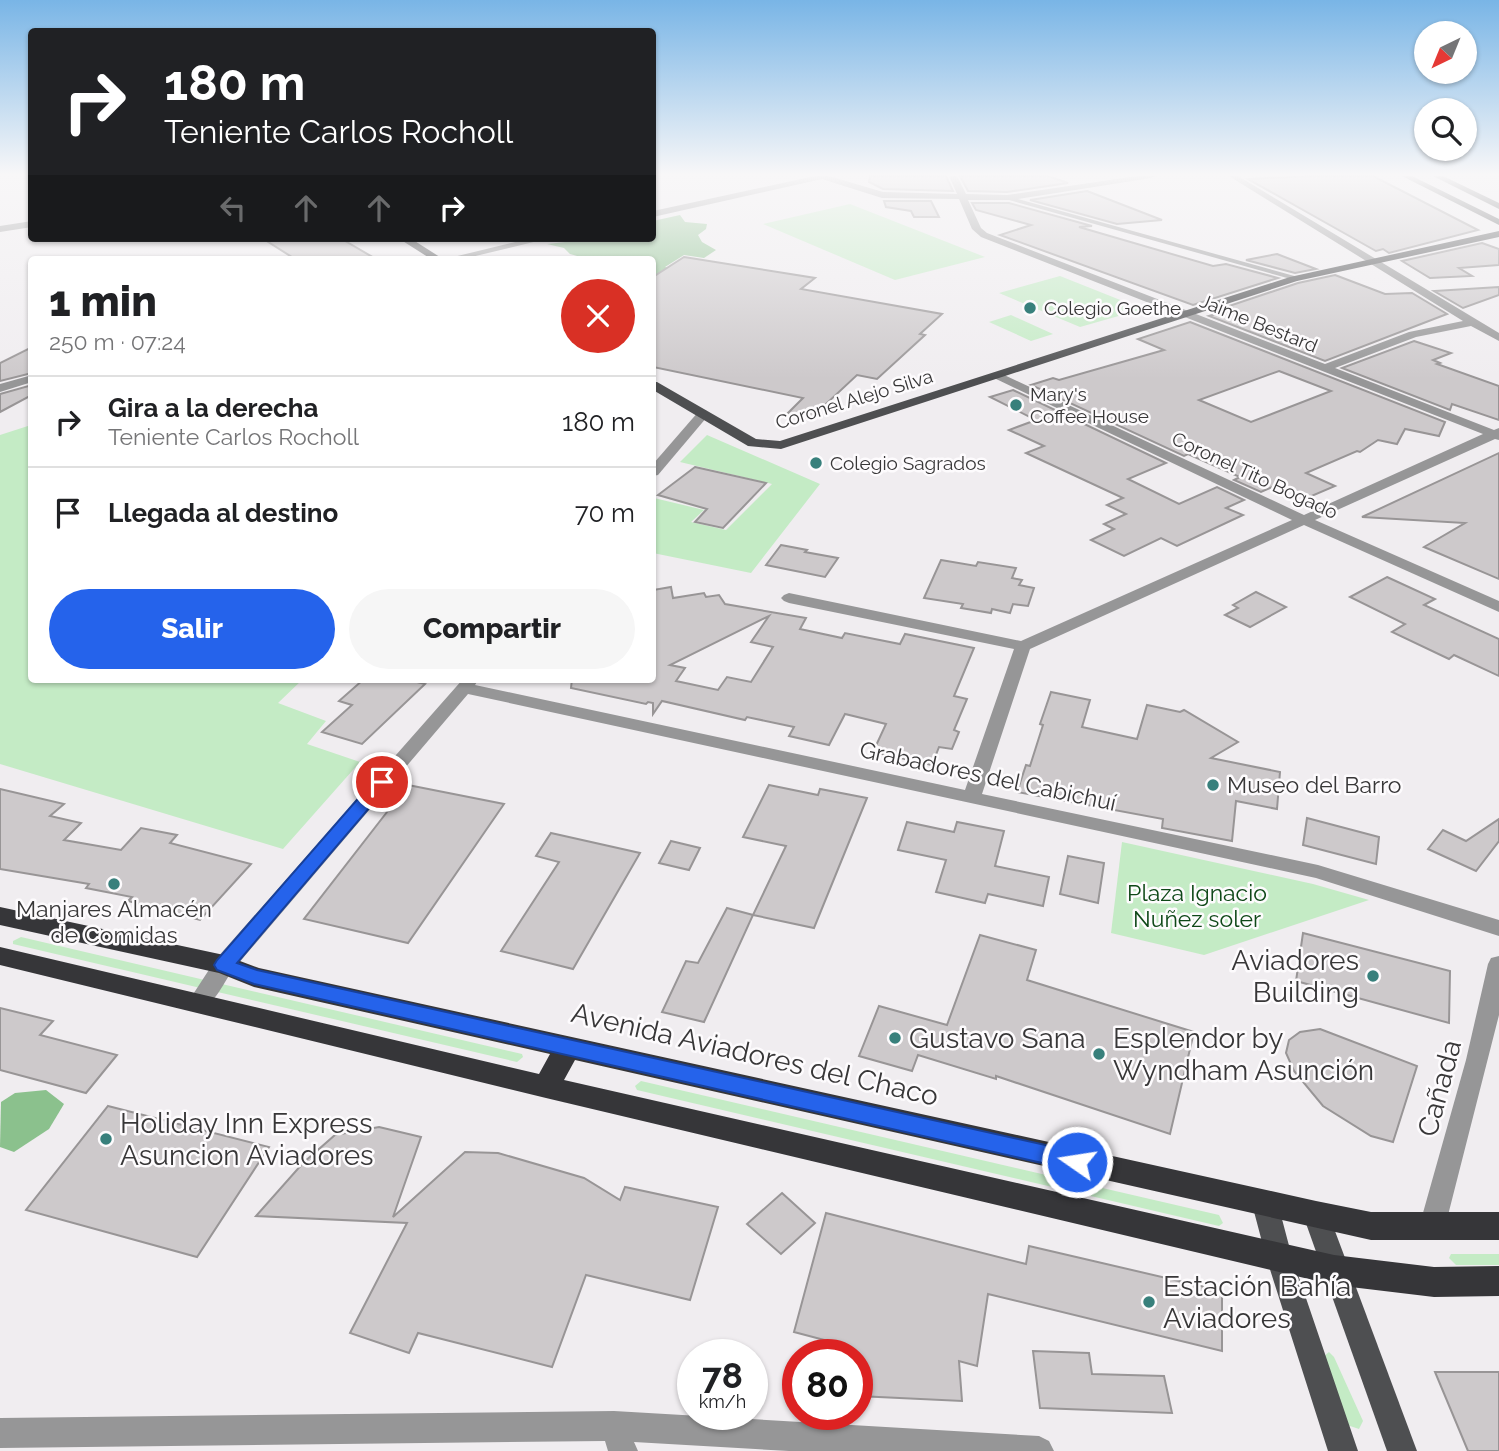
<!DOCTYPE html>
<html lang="es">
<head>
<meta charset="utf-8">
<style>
	:root { --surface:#fff; --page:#f6f6f6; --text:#202124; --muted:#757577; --line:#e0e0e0; --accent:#2563eb }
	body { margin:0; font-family:Raleway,sans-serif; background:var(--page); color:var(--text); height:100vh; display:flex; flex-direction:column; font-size:26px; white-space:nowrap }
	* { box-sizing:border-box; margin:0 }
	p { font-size:23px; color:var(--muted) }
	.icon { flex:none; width:38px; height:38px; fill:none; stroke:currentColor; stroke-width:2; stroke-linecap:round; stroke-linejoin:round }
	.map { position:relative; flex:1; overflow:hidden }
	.details { position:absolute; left:28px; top:256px; width:628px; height:427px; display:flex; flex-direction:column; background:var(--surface); border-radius:7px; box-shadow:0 2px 5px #0004 }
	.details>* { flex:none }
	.top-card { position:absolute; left:28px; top:28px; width:628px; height:214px; border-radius:7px; box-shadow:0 2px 5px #0004; background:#202124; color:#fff; overflow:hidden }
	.needle { width:46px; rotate:223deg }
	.fabs { position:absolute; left:1414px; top:21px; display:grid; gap:14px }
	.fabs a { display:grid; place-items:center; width:63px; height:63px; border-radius:50%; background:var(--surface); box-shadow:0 2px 5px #0004; font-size:35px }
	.speed { position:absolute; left:677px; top:1339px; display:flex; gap:14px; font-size:35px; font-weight:700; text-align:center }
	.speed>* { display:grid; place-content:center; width:91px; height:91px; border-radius:50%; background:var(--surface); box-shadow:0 2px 5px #0004; line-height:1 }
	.speed small { font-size:18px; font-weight:400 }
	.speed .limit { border:10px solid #d22; background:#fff; color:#111 }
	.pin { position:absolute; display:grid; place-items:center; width:60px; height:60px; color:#fff; margin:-30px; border:4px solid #fff; border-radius:50%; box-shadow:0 2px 7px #0007 }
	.me { position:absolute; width:77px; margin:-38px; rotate:283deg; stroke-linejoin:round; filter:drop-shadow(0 0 5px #0008) }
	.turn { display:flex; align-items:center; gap:24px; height:147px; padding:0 21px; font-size:32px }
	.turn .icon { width:91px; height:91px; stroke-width:2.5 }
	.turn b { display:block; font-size:49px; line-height:60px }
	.lanes { display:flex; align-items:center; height:66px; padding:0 21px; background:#0003; justify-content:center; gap:35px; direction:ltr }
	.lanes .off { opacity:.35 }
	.round { display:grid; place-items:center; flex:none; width:74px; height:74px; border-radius:37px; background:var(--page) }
	.headline { display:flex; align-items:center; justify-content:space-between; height:119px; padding:0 21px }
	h1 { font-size:42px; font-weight:800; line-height:52px }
	.cta { display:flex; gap:14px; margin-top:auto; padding:14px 21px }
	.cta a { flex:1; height:80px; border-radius:42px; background:var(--accent); color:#fff; font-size:28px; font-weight:800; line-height:80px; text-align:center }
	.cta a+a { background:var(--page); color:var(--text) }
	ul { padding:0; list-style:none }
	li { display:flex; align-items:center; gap:21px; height:91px; padding:0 21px; border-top:2px solid var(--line) }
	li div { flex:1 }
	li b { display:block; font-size:26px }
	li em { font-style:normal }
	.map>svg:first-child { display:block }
	.green { fill:#c4ebc5 }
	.forest { fill:#8bc18d }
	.building { fill:#cdc9cb; stroke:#989596; stroke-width:2; fill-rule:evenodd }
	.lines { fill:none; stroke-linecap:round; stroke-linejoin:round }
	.minor { fill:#969697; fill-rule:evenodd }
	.major { fill:#4e4f51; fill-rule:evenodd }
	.highway { fill:#363639; fill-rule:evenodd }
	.route { fill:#2563eb; stroke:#184099; stroke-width:2 }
	.poi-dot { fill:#38807c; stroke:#fdfbfd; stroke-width:2.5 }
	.labels { text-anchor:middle; stroke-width:5; stroke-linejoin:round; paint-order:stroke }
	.far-poi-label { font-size:19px; fill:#383738; stroke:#fdfbfd; text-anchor:start }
	.far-street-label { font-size:19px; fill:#383738; stroke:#fdfbfd }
	.street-label { font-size:23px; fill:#383738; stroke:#fdfbfd }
	.poi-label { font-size:23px; fill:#383738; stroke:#fdfbfd; text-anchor:start }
	.park-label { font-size:23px; fill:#0e4817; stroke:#fdfbfd }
	.near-poi-label { font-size:28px; fill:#383738; stroke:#fdfbfd; text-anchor:start }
	.near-street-label { font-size:28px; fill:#383738; stroke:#fdfbfd }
</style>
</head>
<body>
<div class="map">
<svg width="1499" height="1451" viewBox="0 0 1499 1451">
	<rect width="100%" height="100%" fill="#f0edf0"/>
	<g class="green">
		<polygon points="850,204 985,257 895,280 763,224"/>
		<polygon points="1060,276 1143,309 1080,327 999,293"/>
		<polygon points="1011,315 1053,334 1031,341 989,322"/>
		<polygon points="31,425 32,679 303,679 278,703 326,721 307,744 360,762 283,849 0,764 0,435"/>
		<polygon points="707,435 820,484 751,573 653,553 654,498 704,510 691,522 726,530 772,484 680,462"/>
		<polygon points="1122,842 1313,884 1369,900 1204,955 1111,933"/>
		<polygon points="21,937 522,1054 523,1057 517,1062 13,944 13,941"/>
		<polygon points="641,1081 1219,1215 1223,1223 1219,1226 637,1090 635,1086"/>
		<polygon points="1451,1254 1499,1254 1499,1265 1456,1265 1449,1258"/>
		<polygon points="1329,1352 1334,1357 1363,1421 1359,1429 1347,1425 1323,1357"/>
	</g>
	<g class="forest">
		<polygon points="680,215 685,222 707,224 706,229 698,235 702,242 716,250 704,258 684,255 665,267 673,269 661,276 653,275 653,259 588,259 570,254 564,248 547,244 602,238 653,238 653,221"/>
		<polygon points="46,1090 64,1104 49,1129 14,1152 0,1147 1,1102 15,1093"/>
	</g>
	<g class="building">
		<polygon points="870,176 946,176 953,191 883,189 869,182"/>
		<polygon points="960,176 1048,176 1068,183 1007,192 968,191"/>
		<polygon points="1311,176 1373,176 1478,230 1389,253 1383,249 1376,251 1248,179"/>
		<polygon points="1087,191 1162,220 1117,224 1030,200"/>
		<polygon points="884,201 931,201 939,217 914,217 911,211 886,207"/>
		<polygon points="972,203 1009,203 1092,226 1079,227 1213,266 1226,264 1278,278 1193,305 1000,235 1031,225 976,210"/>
		<polygon points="262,238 340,238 376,259 295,259"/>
		<polygon points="1482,243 1499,249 1499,265 1459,268 1472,276 1430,278 1402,261"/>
		<polygon points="1277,254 1316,269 1295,273 1246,260"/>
		<polygon points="684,257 815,278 801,289 942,314 920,334 925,335 877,379 857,375 810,419 787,414 803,398 653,367 653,277"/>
		<polygon points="1335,275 1385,294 1412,293 1447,314 1325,361 1209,316 1216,314 1211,312 1298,283"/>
		<polygon points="1499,287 1499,295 1463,308 1434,291"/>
		<path d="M 1190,322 L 1445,422 L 1439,436 L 1405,429 L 1397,444 L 1378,440 L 1360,452 L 1357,451 L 1306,473 L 1335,486 L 1307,498 L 1277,485 L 1261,492 L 1234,480 L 1240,477 L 1188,454 L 1184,456 L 1031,385 L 1053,378 L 1059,380 L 1164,350 L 1138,339 ZM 1279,371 L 1331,391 L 1251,422 L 1199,400 Z"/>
		<polygon points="1414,341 1451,353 1433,360 1440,363 1437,364 1499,386 1499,420 1452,404 1450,410 1342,368"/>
		<polygon points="32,347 32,373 0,381 0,363"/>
		<polygon points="32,385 32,395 0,412 0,394"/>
		<polygon points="1013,390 1166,463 1128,479 1179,504 1217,487 1244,500 1226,508 1243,515 1177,546 1161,538 1124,556 1091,540 1114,529 1104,524 1126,514 1107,505 1123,498 1026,453 1044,446 1009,430 1036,420 990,397"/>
		<polygon points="1499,453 1499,579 1424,547 1465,523 1362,517"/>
		<polygon points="695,467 766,483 723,528 695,522 707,509 658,495"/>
		<polygon points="781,545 807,550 805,552 838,558 825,577 766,565"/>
		<polygon points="941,560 976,566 978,562 1016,568 1012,578 1022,580 1019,585 1034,588 1028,606 1013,604 1010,613 992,609 991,613 961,608 963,604 924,598"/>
		<polygon points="1387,577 1435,599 1424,605 1499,639 1499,676 1454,655 1449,659 1392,632 1405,624 1350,597"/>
		<path d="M 671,587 L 673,598 L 704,593 L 706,597 L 719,595 L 725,604 L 806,618 L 800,629 L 842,638 L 845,633 L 900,644 L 905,634 L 974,648 L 954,696 L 967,699 L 954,730 L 959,732 L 952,749 L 939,747 L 932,765 L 873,752 L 886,724 L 845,714 L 829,745 L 789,736 L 794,727 L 747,717 L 745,720 L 662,701 L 653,714 L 653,703 L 648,702 L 646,704 L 571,688 L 572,679 L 653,679 L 653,590 ZM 769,616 L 751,642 L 773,647 L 751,682 L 727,677 L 718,690 L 676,681 L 685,668 L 670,665 Z"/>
		<polygon points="1256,592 1286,607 1250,627 1225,615 1238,608 1233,605"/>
		<polygon points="364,679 405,679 425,684 362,744 322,732 352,705 339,701"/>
		<polygon points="1051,692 1090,700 1082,727 1137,739 1147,705 1180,712 1184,710 1238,742 1211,758 1280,772 1277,809 1236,801 1232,841 1162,828 1163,819 1017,792 1026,765 1030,766 1043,725 1040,724"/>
		<polygon points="408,785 504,804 408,943 304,919"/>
		<polygon points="769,785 818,795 820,789 867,798 814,928 753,915 786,846 743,837"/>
		<polygon points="0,789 64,804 50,816 81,823 64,840 121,850 141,828 177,835 170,843 251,864 200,920 128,901 132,897 86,888 89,884 0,869"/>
		<polygon points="1307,818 1379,837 1376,864 1303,845"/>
		<polygon points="1499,819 1499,841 1476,871 1428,849 1443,830 1466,841"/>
		<polygon points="907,822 954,832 957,822 1004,831 995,866 1049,877 1043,906 988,894 985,903 936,892 946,860 898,850"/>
		<polygon points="551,833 640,853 573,969 501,951 559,862 536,856"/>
		<polygon points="671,841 700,848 689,870 659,863"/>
		<polygon points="1068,856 1104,863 1098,903 1060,894"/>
		<polygon points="727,908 753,915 704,1022 662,1012 686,961 698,963"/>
		<polygon points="1303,933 1450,971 1449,1023 1296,981"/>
		<polygon points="980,935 1036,950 1027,980 1194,1032 1170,1134 996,1076 996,1079 918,1055 912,1071 859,1056 879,1006 947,1025"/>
		<polygon points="0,1008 53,1021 40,1035 117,1055 86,1093 0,1070"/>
		<polygon points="1320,1029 1417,1066 1393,1142 1371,1136 1323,1106 1294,1071 1286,1053 1289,1040 1300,1032"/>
		<polygon points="108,1106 269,1147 197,1257 26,1210"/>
		<polygon points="379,1127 421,1137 393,1217 465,1152 498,1153 584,1178 620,1200 625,1187 718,1207 690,1300 586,1275 552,1367 418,1333 409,1353 350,1333 407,1223 256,1216 303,1163 335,1135"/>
		<polygon points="782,1193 815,1223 781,1254 747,1224"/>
		<polygon points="826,1213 1026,1264 1029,1246 1222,1291 1222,1351 988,1294 977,1366 959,1361 962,1401 858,1396 858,1354 845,1354 847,1346 794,1332"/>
		<polygon points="1033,1351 1089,1353 1092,1374 1164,1376 1172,1413 1040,1408"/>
		<polygon points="1435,1372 1499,1372 1499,1451 1468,1451"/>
	</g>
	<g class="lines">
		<g class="minor">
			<path d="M 815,176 L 829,176 L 883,192 L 957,194 L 949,176 L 957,176 L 966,194 L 1007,195 L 1137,176 L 1155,176 L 1151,178 L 1018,199 L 1298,277 L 1298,281 L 1009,200 L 968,200 L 981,228 L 987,233 L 1325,364 L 1409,332 L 1463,321 L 1229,176 L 1238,176 L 1499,333 L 1499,341 L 1471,326 L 1416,337 L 1335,368 L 1494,430 L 1499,428 L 1499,440 L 1495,439 L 1315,520 L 1499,601 L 1499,612 L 1304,525 L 1030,649 L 982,794 L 1318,865 L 1499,920 L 1499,936 L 1316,878 L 468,694 L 232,971 C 222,985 211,1014 191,1008 L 188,1002 L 216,959 L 463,679 L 475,679 L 477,682 L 475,685 L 965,790 L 1014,649 L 789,603 L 784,601 L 781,598 L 784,595 L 789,593 L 1021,641 L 1292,520 L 992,377 L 992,373 L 1000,373 L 1304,515 L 1483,434 L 981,237 L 972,229 L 959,199 L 882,198 L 822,179 L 653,217 L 653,211 Z"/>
			<polygon points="32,221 32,227 0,232 0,226"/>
			<polygon points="532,238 550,238 463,259 445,259"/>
			<polygon points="32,375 32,382 0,392 0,384"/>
			<polygon points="703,410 707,411 707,417 658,475 653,476 653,464 699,411"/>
			<polygon points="1499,956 1499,1015 1445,1227 1441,1235 1432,1239 1423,1235 1419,1227 1466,1060 1488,964 1491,958"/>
			<polygon points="614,1411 1039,1436 1049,1441 1054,1451 789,1451 634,1442 638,1451 608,1451 605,1441 0,1448 0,1418"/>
		</g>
		<g class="major">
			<polygon points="1402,176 1412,176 1499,219 1499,225"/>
			<polygon points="1433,176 1443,176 1499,203 1499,209"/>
			<polygon points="1499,231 1499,237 1297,281 781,449 748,446 653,390 653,382 657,382 756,439 780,441 1290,277"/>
			<polygon points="398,238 410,238 443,259 431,259"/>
			<polygon points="1265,1193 1274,1196 1278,1204 1292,1257 1358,1451 1328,1451 1266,1257 1252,1204 1256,1196"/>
			<polygon points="1316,1204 1325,1207 1329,1215 1417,1451 1387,1451 1303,1215 1307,1207"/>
		</g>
		<polygon class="highway" points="0,907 224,955 259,968 1316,1201 1371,1212 1499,1212 1499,1240 1371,1240 575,1060 564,1080 1334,1255 1434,1267 1499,1266 1499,1296 1434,1297 1334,1285 546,1098 0,965 0,947 539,1074 550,1054 254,987 219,973 0,925"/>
	</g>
	<linearGradient id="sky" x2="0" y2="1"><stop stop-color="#79b5e6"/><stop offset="0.46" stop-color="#f8f7f8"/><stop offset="1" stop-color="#f8f7f8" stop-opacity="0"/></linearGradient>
	<rect width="1499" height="379" fill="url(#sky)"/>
	<polygon class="route" points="382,777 388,778 390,782 388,786 237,963 257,970 1077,1152 1085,1155 1088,1162 1085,1168 1077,1171 254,984 217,970 214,965 217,960 376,778"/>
	<g class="poi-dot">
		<circle cx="1030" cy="308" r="7"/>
		<circle cx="1016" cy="405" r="7"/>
		<circle cx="816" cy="463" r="7"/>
		<circle cx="1213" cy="785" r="7"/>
		<circle cx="114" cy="884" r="7"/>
		<circle cx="1373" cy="976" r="7"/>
		<circle cx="895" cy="1038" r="7"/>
		<circle cx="1099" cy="1054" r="7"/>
		<circle cx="106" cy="1139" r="7"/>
		<circle cx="1149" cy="1302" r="7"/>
	</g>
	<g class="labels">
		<g class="far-poi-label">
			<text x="1044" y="315">Colegio Goethe</text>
			<text x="1030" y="401">Mary's<tspan x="1030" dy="22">Coffee House</tspan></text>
			<text x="830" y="470">Colegio Sagrados</text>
		</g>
		<g class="far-street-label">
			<text transform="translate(1259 323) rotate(22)" y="7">Jaime Bestard</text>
			<text transform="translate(854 399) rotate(-17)" y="7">Coronel Alejo Silva</text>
			<text transform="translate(1255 475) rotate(25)" y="7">Coronel Tito Bogado</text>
		</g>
		<g class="street-label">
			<text transform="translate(988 776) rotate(12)" y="8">Grabadores del Cabichuí</text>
		</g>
		<g class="poi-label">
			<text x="1227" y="793">Museo del Barro</text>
			<text x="114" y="917" text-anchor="middle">Manjares Almacén<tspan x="114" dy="26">de Comidas</tspan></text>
		</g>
		<g class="park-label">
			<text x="1197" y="901">Plaza Ignacio<tspan x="1197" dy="26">Nuñez soler</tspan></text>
		</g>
		<g class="near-poi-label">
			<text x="1359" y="970" text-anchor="end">Aviadores<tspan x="1359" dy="32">Building</tspan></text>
			<text x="909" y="1048">Gustavo Sana</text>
			<text x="1113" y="1048">Esplendor by<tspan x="1113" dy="32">Wyndham Asunción</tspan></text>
			<text x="120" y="1133">Holiday Inn Express<tspan x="120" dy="32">Asuncion Aviadores</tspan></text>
			<text x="1163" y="1296">Estación Bahía<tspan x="1163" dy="32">Aviadores</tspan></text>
		</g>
		<g class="near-street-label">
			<text transform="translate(755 1054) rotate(13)" y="10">Avenida Aviadores del Chaco</text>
			<text transform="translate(1439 1088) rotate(-75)" y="10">Cañada</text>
		</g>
	</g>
</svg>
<div class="fabs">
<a><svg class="needle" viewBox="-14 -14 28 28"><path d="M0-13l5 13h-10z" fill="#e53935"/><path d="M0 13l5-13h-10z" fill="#757577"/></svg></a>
<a><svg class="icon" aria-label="search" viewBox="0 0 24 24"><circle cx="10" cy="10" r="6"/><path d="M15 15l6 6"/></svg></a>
</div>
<div class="speed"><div>78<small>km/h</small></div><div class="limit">80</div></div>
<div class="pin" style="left:382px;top:782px;background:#d93025"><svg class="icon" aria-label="arrive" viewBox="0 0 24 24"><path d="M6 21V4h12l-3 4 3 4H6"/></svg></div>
<svg class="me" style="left:1077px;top:1162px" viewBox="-20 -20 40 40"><circle r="17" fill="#2563eb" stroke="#fff" stroke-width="3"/><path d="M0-11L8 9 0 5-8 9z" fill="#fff"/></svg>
<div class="top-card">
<div class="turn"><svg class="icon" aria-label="right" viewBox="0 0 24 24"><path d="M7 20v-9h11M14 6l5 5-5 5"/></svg><div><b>180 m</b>Teniente Carlos Rocholl</div></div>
<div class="lanes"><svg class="icon off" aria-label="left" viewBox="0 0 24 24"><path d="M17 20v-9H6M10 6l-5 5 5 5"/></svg><svg class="icon off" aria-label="ahead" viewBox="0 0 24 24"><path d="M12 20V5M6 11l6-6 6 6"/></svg><svg class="icon off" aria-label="ahead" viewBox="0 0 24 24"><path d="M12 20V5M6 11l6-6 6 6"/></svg><svg class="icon" aria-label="right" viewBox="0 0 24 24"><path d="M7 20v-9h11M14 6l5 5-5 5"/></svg></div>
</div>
<section class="details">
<div class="headline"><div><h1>1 min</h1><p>250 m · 07:24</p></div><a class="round" style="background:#d93025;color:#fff"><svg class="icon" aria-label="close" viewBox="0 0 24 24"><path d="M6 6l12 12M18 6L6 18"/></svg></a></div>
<ul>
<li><svg class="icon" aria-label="right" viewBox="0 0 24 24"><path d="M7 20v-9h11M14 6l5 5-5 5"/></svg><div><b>Gira a la derecha</b><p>Teniente Carlos Rocholl</p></div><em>180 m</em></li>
<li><svg class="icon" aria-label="arrive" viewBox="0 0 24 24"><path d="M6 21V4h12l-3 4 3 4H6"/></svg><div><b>Llegada al destino</b></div><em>70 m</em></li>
</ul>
<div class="cta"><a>Salir</a><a>Compartir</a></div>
</section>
</div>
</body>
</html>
